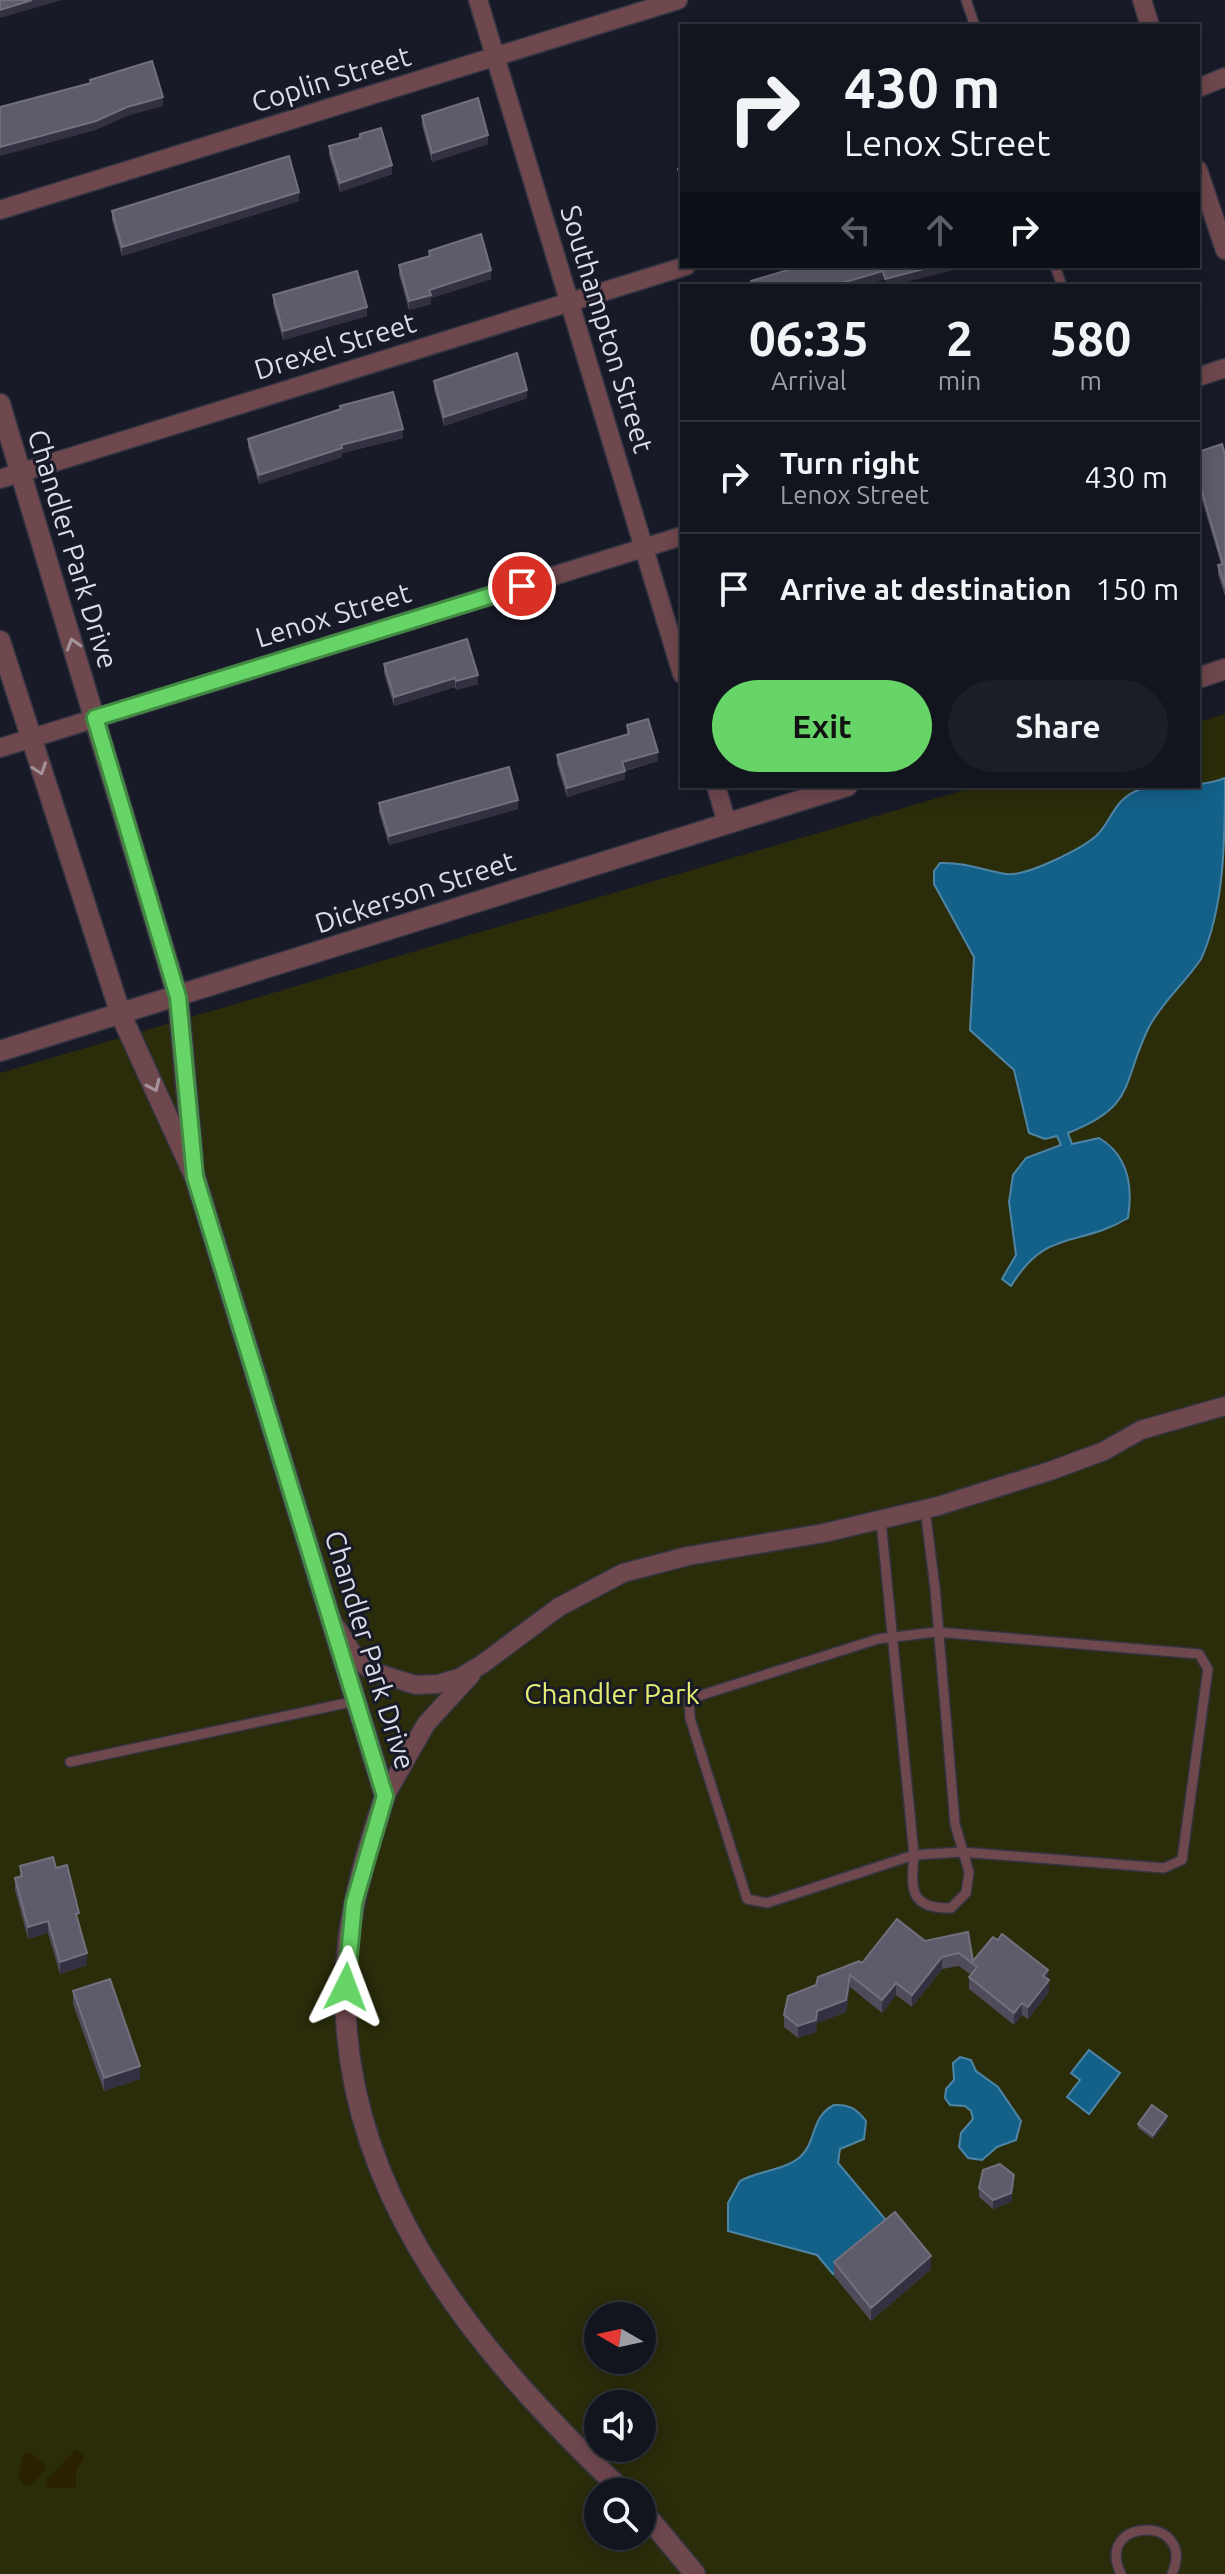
<!DOCTYPE html>
<html lang="en">
<head>
<meta charset="utf-8">
<style>
	:root { --surface:#12141e; --page:#1b1d27; --text:#f1f3f6; --muted:#9c9ea4; --line:#31333c; --accent:#66d466 }
	body { margin:0; font-family:Ubuntu,sans-serif; background:var(--page); color:var(--text); height:100vh; display:flex; flex-direction:column; font-size:30px; white-space:nowrap }
	* { box-sizing:border-box; margin:0 }
	p { font-size:26px; color:var(--muted) }
	.icon { flex:none; width:44px; height:44px; fill:none; stroke:currentColor; stroke-width:2; stroke-linecap:round; stroke-linejoin:round }
	.map { position:relative; flex:1; overflow:hidden }
	.panel { position:absolute; left:680px; top:284px; width:520px; height:504px; display:flex; flex-direction:column; background:var(--surface); border-radius:0px; box-shadow:0 4px 20px #0003,0 0 0 2px var(--line) }
	.panel>* { flex:none }
	.top-card { position:absolute; left:680px; top:24px; width:520px; height:244px; border-radius:0px; box-shadow:0 4px 20px #0003,0 0 0 2px var(--line); background:#12141e; color:var(--text); overflow:hidden }
	.needle { width:52px; rotate:279deg }
	.fabs { position:absolute; left:584px; top:2302px; display:grid; gap:16px }
	.fabs a { display:grid; place-items:center; width:72px; height:72px; border-radius:50%; background:var(--surface); box-shadow:0 4px 20px #0003,0 0 0 2px var(--line); font-size:40px }
	.pin { position:absolute; display:grid; place-items:center; width:68px; height:68px; color:#fff; margin:-34px; border:4px solid #fff; border-radius:50%; box-shadow:0 2px 8px #0007 }
	.me { position:absolute; width:88px; margin:-44px; rotate:3deg; stroke-linejoin:round; filter:drop-shadow(0 0 6px #0008) }
	.turn { display:flex; align-items:center; gap:28px; height:168px; padding:0 32px; font-size:36px }
	.turn .icon { width:104px; height:104px; stroke-width:2.5 }
	.turn b { display:block; font-size:56px; line-height:68px }
	.lanes { display:flex; align-items:center; height:76px; padding:0 32px; background:#0003; justify-content:center; gap:40px; direction:ltr }
	.lanes .off { opacity:.35 }
	.eta { display:flex; justify-content:space-evenly; align-items:center; height:136px; text-align:center }
	.eta b { font-size:48px; font-weight:700; line-height:56px }
	.button { display:flex; gap:16px; margin-top:auto; padding:16px 32px }
	.button a { flex:1; height:92px; border-radius:48px; background:var(--accent); color:#111; font-size:32px; font-weight:700; line-height:92px; text-align:center }
	.button a+a { background:var(--page); color:var(--text) }
	ul { padding:0; list-style:none }
	li { display:flex; align-items:center; gap:24px; height:112px; padding:0 32px; border-top:2px solid var(--line) }
	li div { flex:1 }
	li b { display:block; font-size:30px }
	li em { font-style:normal }
	.map>svg:first-child { display:block }
	.green { fill:#2a2c0a; fill-rule:evenodd }
	.sand { fill:#2a2101 }
	.water { fill:#136088; stroke:#4f85a4; stroke-width:2 }
	.lines { fill:none; stroke-linecap:round; stroke-linejoin:round }
	.service-casing { stroke:#333543; stroke-width:12 }
	.minor-casing { stroke:#333543; stroke-width:21 }
	.tertiary-casing { stroke:#333543; stroke-width:23 }
	.service { stroke:#6f484e; stroke-width:9 }
	.minor { stroke:#6f484e; stroke-width:18 }
	.tertiary { stroke:#6f484e; stroke-width:20 }
	.wall { fill:#4f4b5b }
	.shaded-wall { fill:#333141 }
	.building { fill:#5e5b6a; stroke:#726f7e; stroke-width:2 }
	.oneway { stroke:#a4929a }
	.route-casing { stroke:#428a42; stroke-width:20 }
	.route { stroke:#66d466; stroke-width:14 }
	.labels { text-anchor:middle; stroke-width:6; stroke-linejoin:round; paint-order:stroke }
	.street-label { font-size:28px; fill:#dadce6; stroke:#181a28 }
	.park-label { font-size:28px; fill:#e5ee71; stroke:#181a28 }
</style>
</head>
<body>
<div class="map">
<svg width="1225" height="2574" viewBox="0 0 1225 2574">
	<rect width="100%" height="100%" fill="#181a28"/>
	<path class="green" d="M 1225,714 L 1225,2574 L 0,2574 L 0,1073 L 978,786 L 1198,786 L 1198,722 ZM 598,2316 L 642,2316 L 642,2360 L 598,2360 ZM 598,2404 L 642,2404 L 642,2448 L 598,2448 ZM 598,2492 L 642,2492 L 642,2536 L 598,2536 Z"/>
	<g class="sand">
		<polygon points="76,2449 85,2456 76,2471 76,2488 48,2488 45,2482"/>
		<path d="M 31,2453 L 45,2465 L 45,2470 L 31,2485 L 23,2485 C 16,2478 21,2463 24,2454 Z"/>
	</g>
	<g class="water">
		<path d="M 1225,778 C 1225,836 1225,907 1201,959 C 1186,982 1162,1002 1149,1027 C 1121,1084 1137,1106 1068,1133 L 1072,1144 L 1099,1138 C 1128,1155 1133,1186 1128,1218 C 1078,1248 1047,1227 1011,1286 L 1002,1279 L 1016,1255 L 1009,1202 L 1013,1175 L 1026,1158 L 1061,1145 L 1057,1136 L 1045,1139 L 1029,1133 L 1014,1070 L 970,1030 L 974,957 L 934,884 L 934,871 L 940,863 C 965,862 982,870 1006,874 C 1026,877 1081,849 1096,836 C 1112,821 1113,801 1136,791 C 1165,779 1197,790 1225,778 Z"/>
		<polygon points="1089,2050 1120,2073 1089,2114 1067,2097 1080,2080 1071,2073"/>
		<polygon points="960,2057 971,2060 976,2071 998,2087 1021,2121 1016,2140 997,2147 982,2160 968,2158 959,2147 961,2133 973,2119 971,2111 965,2106 950,2105 945,2098 946,2089 954,2080 953,2063"/>
		<path d="M 834,2105 C 849,2104 857,2109 866,2121 L 864,2139 L 840,2149 L 838,2163 L 891,2226 L 833,2274 L 817,2255 L 728,2231 L 728,2203 L 740,2181 C 758,2171 785,2170 800,2157 C 817,2142 810,2117 834,2105 Z"/>
	</g>
	<g class="lines">
		<g class="service-casing">
			<g id="service">
				<polyline points="966,0 975,26"/>
				<polyline points="1055,266 1062,286"/>
				<path d="M 881,1521 L 914,1855 C 911,1889 909,1909 951,1908 L 966,1893 L 969,1872 L 955,1824 L 935,1588 L 925,1509"/>
				<polygon points="936,1632 1199,1654 1208,1669 1182,1860 1164,1868 961,1852 914,1855 767,1903 747,1899 690,1718 689,1699 878,1639"/>
				<polyline points="70,1762 356,1701"/>
				<path d="M 1121,2574 C 1093,2516 1198,2515 1172,2574"/>
			</g>
		</g>
		<g class="minor-casing">
			<g id="minor">
				<polyline points="478,0 682,674"/>
				<polyline points="1142,0 1150,26"/>
				<polyline points="1198,88 1225,77"/>
				<polyline points="1198,170 1225,250"/>
				<polyline points="0,210 678,0"/>
				<polyline points="1198,377 1225,368"/>
				<polyline points="0,479 686,266"/>
				<polyline points="0,748 682,536"/>
				<polyline points="716,786 727,823"/>
				<polyline points="337,1628 356,1659 374,1672 416,1685 438,1684 459,1678 481,1665 559,1607 623,1573 688,1556 824,1533 938,1506 1050,1471 1104,1451 1141,1430 1225,1406"/>
				<polyline points="385,1796 426,1724 471,1675"/>
			</g>
		</g>
		<g class="tertiary-casing">
			<g id="tertiary">
				<polyline points="0,404 178,997 193,1162"/>
				<path d="M 0,641 L 121,1015 L 195,1177 L 385,1796 C 369,1844 354,1892 348,1943 C 323,2171 469,2346 624,2492"/>
				<polyline points="1198,678 1225,669"/>
				<polyline points="0,1051 847,786"/>
				<polyline points="642,2510 695,2574"/>
			</g>
		</g>
		<use href="#service" class="service"/>
		<use href="#minor" class="minor"/>
		<use href="#tertiary" class="tertiary"/>
	</g>
	<g class="wall">
		<polygon points="422,116 488,144 432,162 422,125"/>
		<polygon points="360,134 392,174 340,192 329,155 329,146 360,138"/>
		<polygon points="682,168 682,192 678,178 678,169"/>
		<polygon points="299,201 122,256 112,220 112,211"/>
		<polygon points="429,251 491,279 431,298 431,304 409,310 399,274 399,265 429,257"/>
		<polygon points="273,295 367,316 283,340 273,304"/>
		<polygon points="434,381 527,398 444,426 434,389"/>
		<polygon points="340,406 403,438 342,453 342,457 259,484 248,447 248,439 340,409"/>
		<polygon points="1198,452 1225,454 1225,596 1218,574 1218,565 1221,564 1198,487"/>
		<polygon points="384,664 478,684 456,690 455,687 394,706 384,673"/>
		<polygon points="627,725 658,761 625,771 625,779 567,797 557,764 557,755 627,734"/>
		<polygon points="379,803 518,809 389,845 379,812"/>
		<polygon points="20,1866 56,1868 79,1925 87,1965 60,1974 48,1933 28,1939 15,1890 15,1878 20,1877"/>
		<polygon points="968,1932 973,1961 1048,1979 1049,1992 1028,2019 1022,2015 1014,2025 969,1989 969,1977 971,1975 959,1966 942,1969 912,2007 896,1995 882,2013 850,1987 846,2012 817,2023 816,2032 798,2038 784,2027 784,2015 816,1985 862,1963 925,1941"/>
		<polygon points="73,1991 140,2079 104,2091 73,2004"/>
		<polygon points="1167,2121 1153,2139 1138,2128 1138,2124"/>
		<polygon points="1014,2184 1011,2202 993,2209 979,2197 979,2188"/>
		<polygon points="834,2262 931,2269 871,2321 834,2276"/>
	</g>
	<g class="shaded-wall">
		<polygon points="32,0 62,0 0,18 0,10"/>
		<polygon points="163,97 163,106 127,116 96,130 0,156 0,147 127,107"/>
		<polygon points="488,135 488,144 432,162 432,153"/>
		<polygon points="392,165 392,174 340,192 340,183"/>
		<polygon points="299,192 299,201 122,256 122,247"/>
		<polygon points="935,266 970,266 891,286 885,286 885,279"/>
		<polygon points="491,270 491,279 431,298 431,304 409,310 409,301 429,290"/>
		<polygon points="883,271 883,280 862,286 842,286 842,283"/>
		<polygon points="367,307 367,316 283,340 283,331"/>
		<polygon points="527,390 527,398 444,426 444,417"/>
		<polygon points="403,429 403,438 342,453 342,457 259,484 259,475 341,445"/>
		<polygon points="478,675 478,684 456,690 456,681"/>
		<polygon points="455,678 455,687 394,706 394,697"/>
		<polygon points="658,752 658,761 622,771 622,762"/>
		<polygon points="625,771 625,779 567,797 567,788"/>
		<polygon points="518,800 518,809 389,845 389,836"/>
		<polygon points="48,1921 48,1933 28,1939 28,1927"/>
		<polygon points="87,1953 87,1965 60,1974 60,1962"/>
		<polygon points="942,1957 942,1969 912,2007 912,1995"/>
		<polygon points="1048,1970 1049,1992 1028,2019 1028,2007 1043,1976"/>
		<polygon points="850,1975 850,1987 846,2012 817,2023 816,2032 798,2038 798,2026 817,2011"/>
		<polygon points="896,1983 896,1995 882,2013 882,2000"/>
		<polygon points="1022,2003 1022,2015 1014,2025 1014,2013"/>
		<polygon points="140,2066 140,2079 104,2091 104,2078"/>
		<polygon points="1167,2116 1167,2121 1153,2139 1153,2135"/>
		<polygon points="1014,2175 1011,2202 993,2209 993,2200"/>
		<polygon points="931,2256 931,2269 871,2321 871,2308"/>
	</g>
	<g class="building">
		<polygon points="0,0 32,0 0,10"/>
		<polygon points="152,61 163,97 127,107 96,121 0,147 0,107 91,83 90,80"/>
		<polygon points="478,98 488,135 432,153 422,116"/>
		<polygon points="381,128 392,165 340,183 329,146 360,138 360,134"/>
		<polygon points="289,156 299,192 122,247 112,211"/>
		<polygon points="682,168 682,183 678,169"/>
		<polygon points="481,234 491,270 429,290 431,295 409,301 399,265 430,256 429,251"/>
		<polygon points="801,266 935,266 885,279 883,271 842,283 843,286 752,286 751,281"/>
		<polygon points="357,271 367,307 283,331 273,295"/>
		<polygon points="517,353 527,390 444,417 434,381"/>
		<polygon points="393,392 403,429 341,445 342,448 259,475 248,439 341,409 340,406"/>
		<polygon points="1222,444 1225,454 1225,587 1218,565 1223,564 1198,478 1198,452"/>
		<polygon points="467,639 478,675 456,681 455,678 394,697 384,664"/>
		<polygon points="648,719 658,752 622,762 625,771 567,788 557,755 629,734 627,725"/>
		<polygon points="509,767 518,800 389,836 379,803"/>
		<polygon points="53,1857 56,1868 67,1865 79,1913 76,1914 87,1953 60,1962 48,1921 28,1927 15,1878 22,1876 20,1866"/>
		<polygon points="897,1919 925,1941 968,1932 973,1961 993,1937 998,1940 1002,1934 1048,1970 1043,1976 1049,1980 1028,2007 1022,2003 1014,2013 969,1977 977,1967 959,1953 942,1957 912,1995 896,1983 882,2000 850,1975 846,2000 817,2011 816,2020 798,2026 784,2015 788,1996 816,1985 818,1977 859,1961 862,1963"/>
		<polygon points="110,1979 140,2066 104,2078 73,1991"/>
		<polygon points="1152,2105 1167,2116 1153,2135 1138,2124"/>
		<polygon points="1000,2164 1014,2175 1011,2193 993,2200 979,2188 983,2170"/>
		<polygon points="895,2212 931,2256 871,2308 834,2262"/>
	</g>
	<defs><path id="oneway-chevron" d="M-2-3.5L2.5 0L-2 3.5" fill="none" stroke-width="1.6" stroke-linecap="round" stroke-linejoin="round" transform="scale(2)"/></defs>
	<g class="oneway">
		<use href="#oneway-chevron" transform="translate(73 644) rotate(-107)"/>
		<use href="#oneway-chevron" transform="translate(40 769) rotate(71)"/>
		<use href="#oneway-chevron" transform="translate(154 1086) rotate(66)"/>
	</g>
	<g class="lines">
		<g class="route-casing">
			<polyline id="route" points="346,1987 354,1903 385,1796 195,1177 178,997 95,718 522,586"/>
		</g>
		<use href="#route" class="route"/>
	</g>
	<g class="labels">
		<g class="street-label">
			<text transform="translate(331 79) rotate(-17)" y="10">Coplin Street</text>
			<text transform="translate(607 329) rotate(73)" y="10">Southampton Street</text>
			<text transform="translate(335 346) rotate(-17)" y="10">Drexel Street</text>
			<text transform="translate(73 549) rotate(73)" y="10">Chandler Park Drive</text>
			<text transform="translate(333 615) rotate(-17)" y="10">Lenox Street</text>
			<text transform="translate(415 892) rotate(-18)" y="10">Dickerson Street</text>
			<text transform="translate(370 1650) rotate(73)" y="10">Chandler Park Drive</text>
		</g>
		<g class="park-label">
			<text x="612" y="1704">Chandler Park</text>
		</g>
	</g>
</svg>
<div class="fabs">
<a><svg class="needle" viewBox="-14 -14 28 28"><path d="M0-13l5 13h-10z" fill="#e53935"/><path d="M0 13l5-13h-10z" fill="#9c9ea4"/></svg></a>
<a><svg class="icon" aria-label="sound" viewBox="0 0 24 24"><path d="M4 9h4l5-4v14l-5-4H4zM17 9q2 3 0 6"/></svg></a>
<a><svg class="icon" aria-label="search" viewBox="0 0 24 24"><circle cx="10" cy="10" r="6"/><path d="M15 15l6 6"/></svg></a>
</div>
<div class="pin" style="left:522px;top:586px;background:#d93025"><svg class="icon" aria-label="arrive" viewBox="0 0 24 24"><path d="M6 21V4h12l-3 4 3 4H6"/></svg></div>
<svg class="me" style="left:346px;top:1987px" viewBox="-20 -20 40 40"><path d="M0-17L14 15 0 8-14 15z" fill="#66d466" stroke="#fff" stroke-width="4"/></svg>
<div class="top-card">
<div class="turn"><svg class="icon" aria-label="right" viewBox="0 0 24 24"><path d="M7 20v-9h11M14 6l5 5-5 5"/></svg><div><b>430 m</b>Lenox Street</div></div>
<div class="lanes"><svg class="icon off" aria-label="left" viewBox="0 0 24 24"><path d="M17 20v-9H6M10 6l-5 5 5 5"/></svg><svg class="icon off" aria-label="ahead" viewBox="0 0 24 24"><path d="M12 20V5M6 11l6-6 6 6"/></svg><svg class="icon" aria-label="right" viewBox="0 0 24 24"><path d="M7 20v-9h11M14 6l5 5-5 5"/></svg></div>
</div>
<section class="panel">
<div class="eta">
<div><b>06:35</b><p>Arrival</p></div>
<div><b>2</b><p>min</p></div>
<div><b>580</b><p>m</p></div>
</div>
<ul>
<li><svg class="icon" aria-label="right" viewBox="0 0 24 24"><path d="M7 20v-9h11M14 6l5 5-5 5"/></svg><div><b>Turn right</b><p>Lenox Street</p></div><em>430 m</em></li>
<li><svg class="icon" aria-label="arrive" viewBox="0 0 24 24"><path d="M6 21V4h12l-3 4 3 4H6"/></svg><div><b>Arrive at destination</b></div><em>150 m</em></li>
</ul>
<div class="button"><a>Exit</a><a>Share</a></div>
</section>
</div>
</body>
</html>
